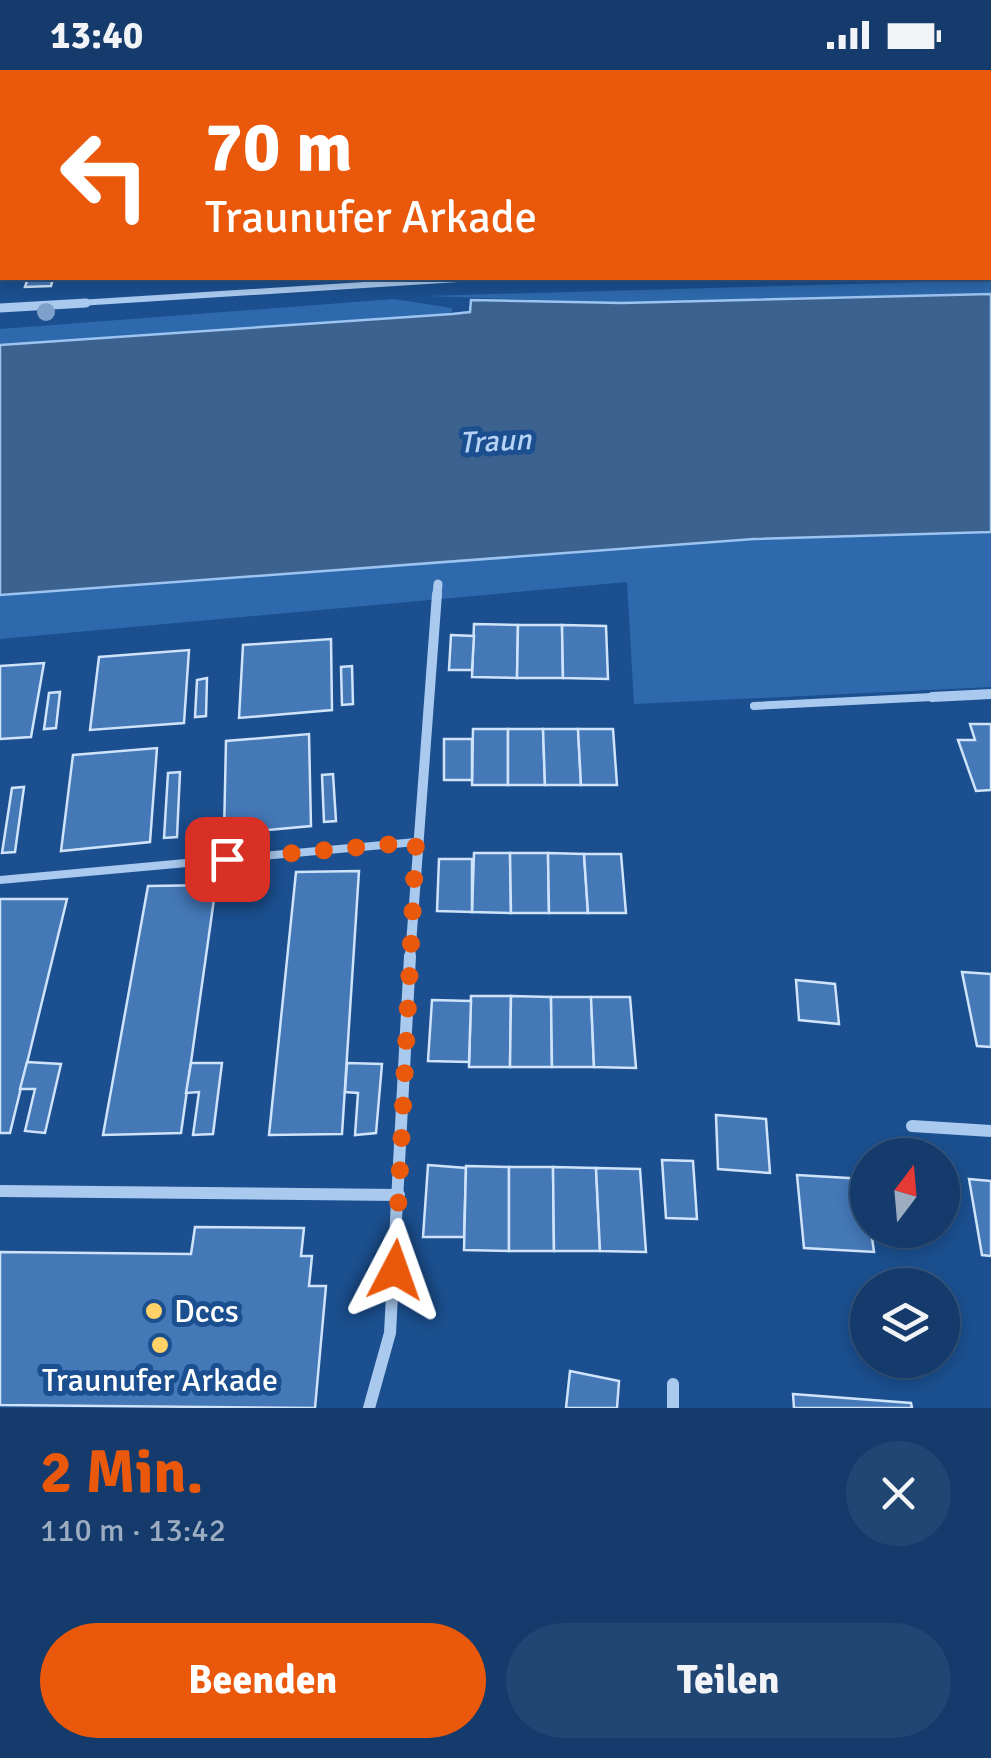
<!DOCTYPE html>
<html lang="de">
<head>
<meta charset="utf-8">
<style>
	:root { --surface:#143b6b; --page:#214673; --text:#f1f3f6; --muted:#9dadc1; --line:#33557e; --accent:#ea580c }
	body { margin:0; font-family:Signika,sans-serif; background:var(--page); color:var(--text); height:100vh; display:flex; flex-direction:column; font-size:38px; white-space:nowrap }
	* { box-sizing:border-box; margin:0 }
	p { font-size:32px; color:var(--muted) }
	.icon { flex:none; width:55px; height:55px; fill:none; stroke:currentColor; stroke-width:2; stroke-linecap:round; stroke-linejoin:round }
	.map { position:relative; height:1338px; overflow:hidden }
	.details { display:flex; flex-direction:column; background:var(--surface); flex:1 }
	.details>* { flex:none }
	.hud { position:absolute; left:0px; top:0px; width:992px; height:210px; box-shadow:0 5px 15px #0003,0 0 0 2px var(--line); background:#ea580c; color:#fff; overflow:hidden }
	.needle { width:65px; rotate:16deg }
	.buttons { position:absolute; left:850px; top:1068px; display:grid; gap:20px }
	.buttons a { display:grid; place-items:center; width:110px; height:110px; border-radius:50%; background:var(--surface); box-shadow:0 5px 15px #0003,0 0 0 2px var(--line); font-size:50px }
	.pin { position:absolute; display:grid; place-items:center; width:85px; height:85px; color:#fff; margin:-42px; border-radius:20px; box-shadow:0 5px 15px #0006 }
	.me { position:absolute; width:110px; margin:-55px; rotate:4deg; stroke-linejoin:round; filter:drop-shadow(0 0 8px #0008) }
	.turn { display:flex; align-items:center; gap:35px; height:210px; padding:0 40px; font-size:45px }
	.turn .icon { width:130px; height:130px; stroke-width:2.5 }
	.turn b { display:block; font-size:70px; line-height:85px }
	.round { display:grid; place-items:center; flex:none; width:105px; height:105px; border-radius:52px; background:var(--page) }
	.head { display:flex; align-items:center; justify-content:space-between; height:170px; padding:0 40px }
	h1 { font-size:60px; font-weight:700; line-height:75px; color:var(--accent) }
	.action { display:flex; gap:20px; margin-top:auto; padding:20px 40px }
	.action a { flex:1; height:115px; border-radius:60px; background:var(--accent); color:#fff; font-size:40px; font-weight:700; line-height:115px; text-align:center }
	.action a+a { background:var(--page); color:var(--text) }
	.status { display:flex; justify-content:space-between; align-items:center; height:70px; padding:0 50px; background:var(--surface); direction:ltr }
	.status svg { height:28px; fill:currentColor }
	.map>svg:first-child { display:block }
	.green { fill:#2e69ad }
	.water { fill:#3c6290; stroke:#9cc4f0; stroke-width:2.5 }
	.building { fill:#4478b7; stroke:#cfe3fa; stroke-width:2.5 }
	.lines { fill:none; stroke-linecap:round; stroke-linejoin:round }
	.lane { stroke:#a9c9ee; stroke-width:8 }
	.street-far3 { stroke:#a9c9ee; stroke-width:6 }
	.street-far2 { stroke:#a9c9ee; stroke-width:9 }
	.street-far1 { stroke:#a9c9ee; stroke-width:10 }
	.street { stroke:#a9c9ee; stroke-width:12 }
	.tree { fill:#7ea0ca }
	.route { stroke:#ea580c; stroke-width:18; stroke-dasharray:0 32.4 }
	.poi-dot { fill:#ffd166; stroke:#1b4f8f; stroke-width:4 }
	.labels { text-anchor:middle; stroke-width:10; stroke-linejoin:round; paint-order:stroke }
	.water-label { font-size:30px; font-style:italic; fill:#b5d3f5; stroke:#1b4f8f }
	.near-poi-label { font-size:32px; fill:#fff; stroke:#1b4f8f; text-anchor:start }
</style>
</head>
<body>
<div class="status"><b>13:40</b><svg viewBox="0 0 49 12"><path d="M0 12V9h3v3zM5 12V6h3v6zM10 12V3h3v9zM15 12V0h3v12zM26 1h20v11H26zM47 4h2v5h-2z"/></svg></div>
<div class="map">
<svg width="991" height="1338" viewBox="0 0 991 1338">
	<rect width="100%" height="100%" fill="#1b4f8f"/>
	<g class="green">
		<polygon points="991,210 991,224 622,233 425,226"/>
		<polygon points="394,229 452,238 452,244 0,275 0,259"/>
		<polygon points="991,462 991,617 634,634 627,512 0,569 0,525 754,469"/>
	</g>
	<polygon class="water" points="991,224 991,462 754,469 0,525 0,275 452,244 470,242 471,230 622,233"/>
	<g class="building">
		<polygon points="28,208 53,208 51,216 25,217"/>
		<polygon points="474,554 518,555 517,608 472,607"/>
		<polygon points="518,555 562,555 563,608 517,608"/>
		<polygon points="562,555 606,556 608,609 563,608"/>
		<polygon points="451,565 474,566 472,600 449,600"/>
		<polygon points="331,569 332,640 239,648 243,575"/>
		<polygon points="189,580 184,653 90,660 99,587"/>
		<polygon points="44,593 31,667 0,669 0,596"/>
		<polygon points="352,596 353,634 342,635 341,597"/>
		<polygon points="207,608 206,646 195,647 197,610"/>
		<polygon points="60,622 56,658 44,659 49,623"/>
		<polygon points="970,654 991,654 991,720 976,721 958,670 975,670"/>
		<polygon points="473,659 508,659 508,715 472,715"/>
		<polygon points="508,659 543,659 545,715 508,715"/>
		<polygon points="543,659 578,659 581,715 545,715"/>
		<polygon points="578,659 613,659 617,715 581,715"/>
		<polygon points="309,664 311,756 224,764 226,671"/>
		<rect x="444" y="669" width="28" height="41"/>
		<polygon points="157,678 150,772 61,781 73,685"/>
		<polygon points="180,702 177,767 164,768 168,703"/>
		<polygon points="333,704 336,751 324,752 322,705"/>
		<polygon points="24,717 15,782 2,783 12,718"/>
		<polygon points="474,783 510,783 511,843 472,842"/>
		<polygon points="510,783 548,783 549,843 511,843"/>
		<polygon points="548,783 584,784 588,843 549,843"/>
		<polygon points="584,784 621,784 626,843 588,843"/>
		<polygon points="439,789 472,789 472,842 437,841"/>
		<polygon points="359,801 342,1064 269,1065 296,802"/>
		<polygon points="216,815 181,1063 103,1065 148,816"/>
		<polygon points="67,829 10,1063 0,1063 0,829"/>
		<polygon points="962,902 991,904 991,977 977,976"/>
		<polygon points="796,910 835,914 839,954 799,950"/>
		<polygon points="471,926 511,926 510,997 469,997"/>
		<polygon points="511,926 551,927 552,997 510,997"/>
		<polygon points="551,927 591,927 594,997 552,997"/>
		<polygon points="591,927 630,927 636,998 594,997"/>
		<polygon points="432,930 471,931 469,992 428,991"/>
		<polygon points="27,992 61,994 45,1063 25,1061 35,1019 20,1019"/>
		<polygon points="191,993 222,993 213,1064 193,1065 199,1022 186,1023"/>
		<polygon points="347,993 382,994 376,1063 355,1065 358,1023 345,1022"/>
		<polygon points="716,1045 766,1049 770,1103 718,1099"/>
		<polygon points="662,1090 693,1091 697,1149 666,1148"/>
		<polygon points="428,1095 466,1098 464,1167 423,1167"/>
		<polygon points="466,1096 509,1097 509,1181 464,1180"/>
		<polygon points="509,1097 553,1097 554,1181 509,1181"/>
		<polygon points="553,1097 596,1098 600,1181 554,1181"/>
		<polygon points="596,1098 640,1099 646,1182 600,1181"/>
		<polygon points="797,1105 865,1109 868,1160 871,1160 874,1182 804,1178"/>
		<polygon points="969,1109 991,1111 991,1186 982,1185"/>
		<polygon points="195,1157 304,1158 301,1186 312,1186 309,1216 326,1216 315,1338 0,1335 0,1182 191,1184"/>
		<polygon points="570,1301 619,1311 617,1338 566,1338"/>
		<polygon points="793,1324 911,1333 912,1338 794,1338"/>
	</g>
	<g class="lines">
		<g class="lane">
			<polyline points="754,636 932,627"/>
			<polyline points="0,810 416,772"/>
		</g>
		<polyline class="street-far3" points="47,235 474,208"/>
		<g class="street-far2">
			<polyline points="0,238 86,233"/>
			<polyline points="437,526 438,514"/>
		</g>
		<g class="street-far1">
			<polyline points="932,627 991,624"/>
			<polyline points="410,888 437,524"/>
		</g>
		<g class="street">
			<polyline points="912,1056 991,1061"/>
			<polyline points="0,1121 399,1125"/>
			<polyline points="673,1314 673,1338"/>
			<polyline points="369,1338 390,1263 410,886"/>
		</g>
	</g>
	<circle class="tree" cx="46" cy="242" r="9"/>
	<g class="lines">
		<polyline class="route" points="227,789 416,772 395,1200"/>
	</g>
	<g class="poi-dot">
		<circle cx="154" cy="1241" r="10"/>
		<circle cx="160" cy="1275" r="10"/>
	</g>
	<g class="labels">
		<g class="water-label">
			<text transform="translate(495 371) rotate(-3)" y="10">Traun</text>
		</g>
		<g class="near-poi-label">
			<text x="174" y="1252">Dccs</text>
			<text x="160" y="1321" text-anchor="middle">Traunufer Arkade</text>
		</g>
	</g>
</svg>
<div class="buttons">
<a><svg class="needle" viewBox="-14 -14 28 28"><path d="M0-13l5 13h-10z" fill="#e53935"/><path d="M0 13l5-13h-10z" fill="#9dadc1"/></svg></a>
<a><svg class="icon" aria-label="layers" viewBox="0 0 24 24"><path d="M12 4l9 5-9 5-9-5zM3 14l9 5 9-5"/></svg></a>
</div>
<div class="pin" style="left:227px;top:789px;background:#d93025"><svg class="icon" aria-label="arrive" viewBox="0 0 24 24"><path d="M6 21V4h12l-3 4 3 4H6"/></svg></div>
<svg class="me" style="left:395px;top:1200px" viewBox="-20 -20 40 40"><path d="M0-17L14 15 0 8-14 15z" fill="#ea580c" stroke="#fff" stroke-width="4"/></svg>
<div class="hud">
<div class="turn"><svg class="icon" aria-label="left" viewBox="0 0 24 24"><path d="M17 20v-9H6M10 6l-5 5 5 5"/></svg><div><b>70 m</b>Traunufer Arkade</div></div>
</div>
</div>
<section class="details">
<div class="head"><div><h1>2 Min.</h1><p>110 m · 13:42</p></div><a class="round"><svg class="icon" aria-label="close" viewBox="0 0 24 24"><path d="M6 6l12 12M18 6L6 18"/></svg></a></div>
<div class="action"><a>Beenden</a><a>Teilen</a></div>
</section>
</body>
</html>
